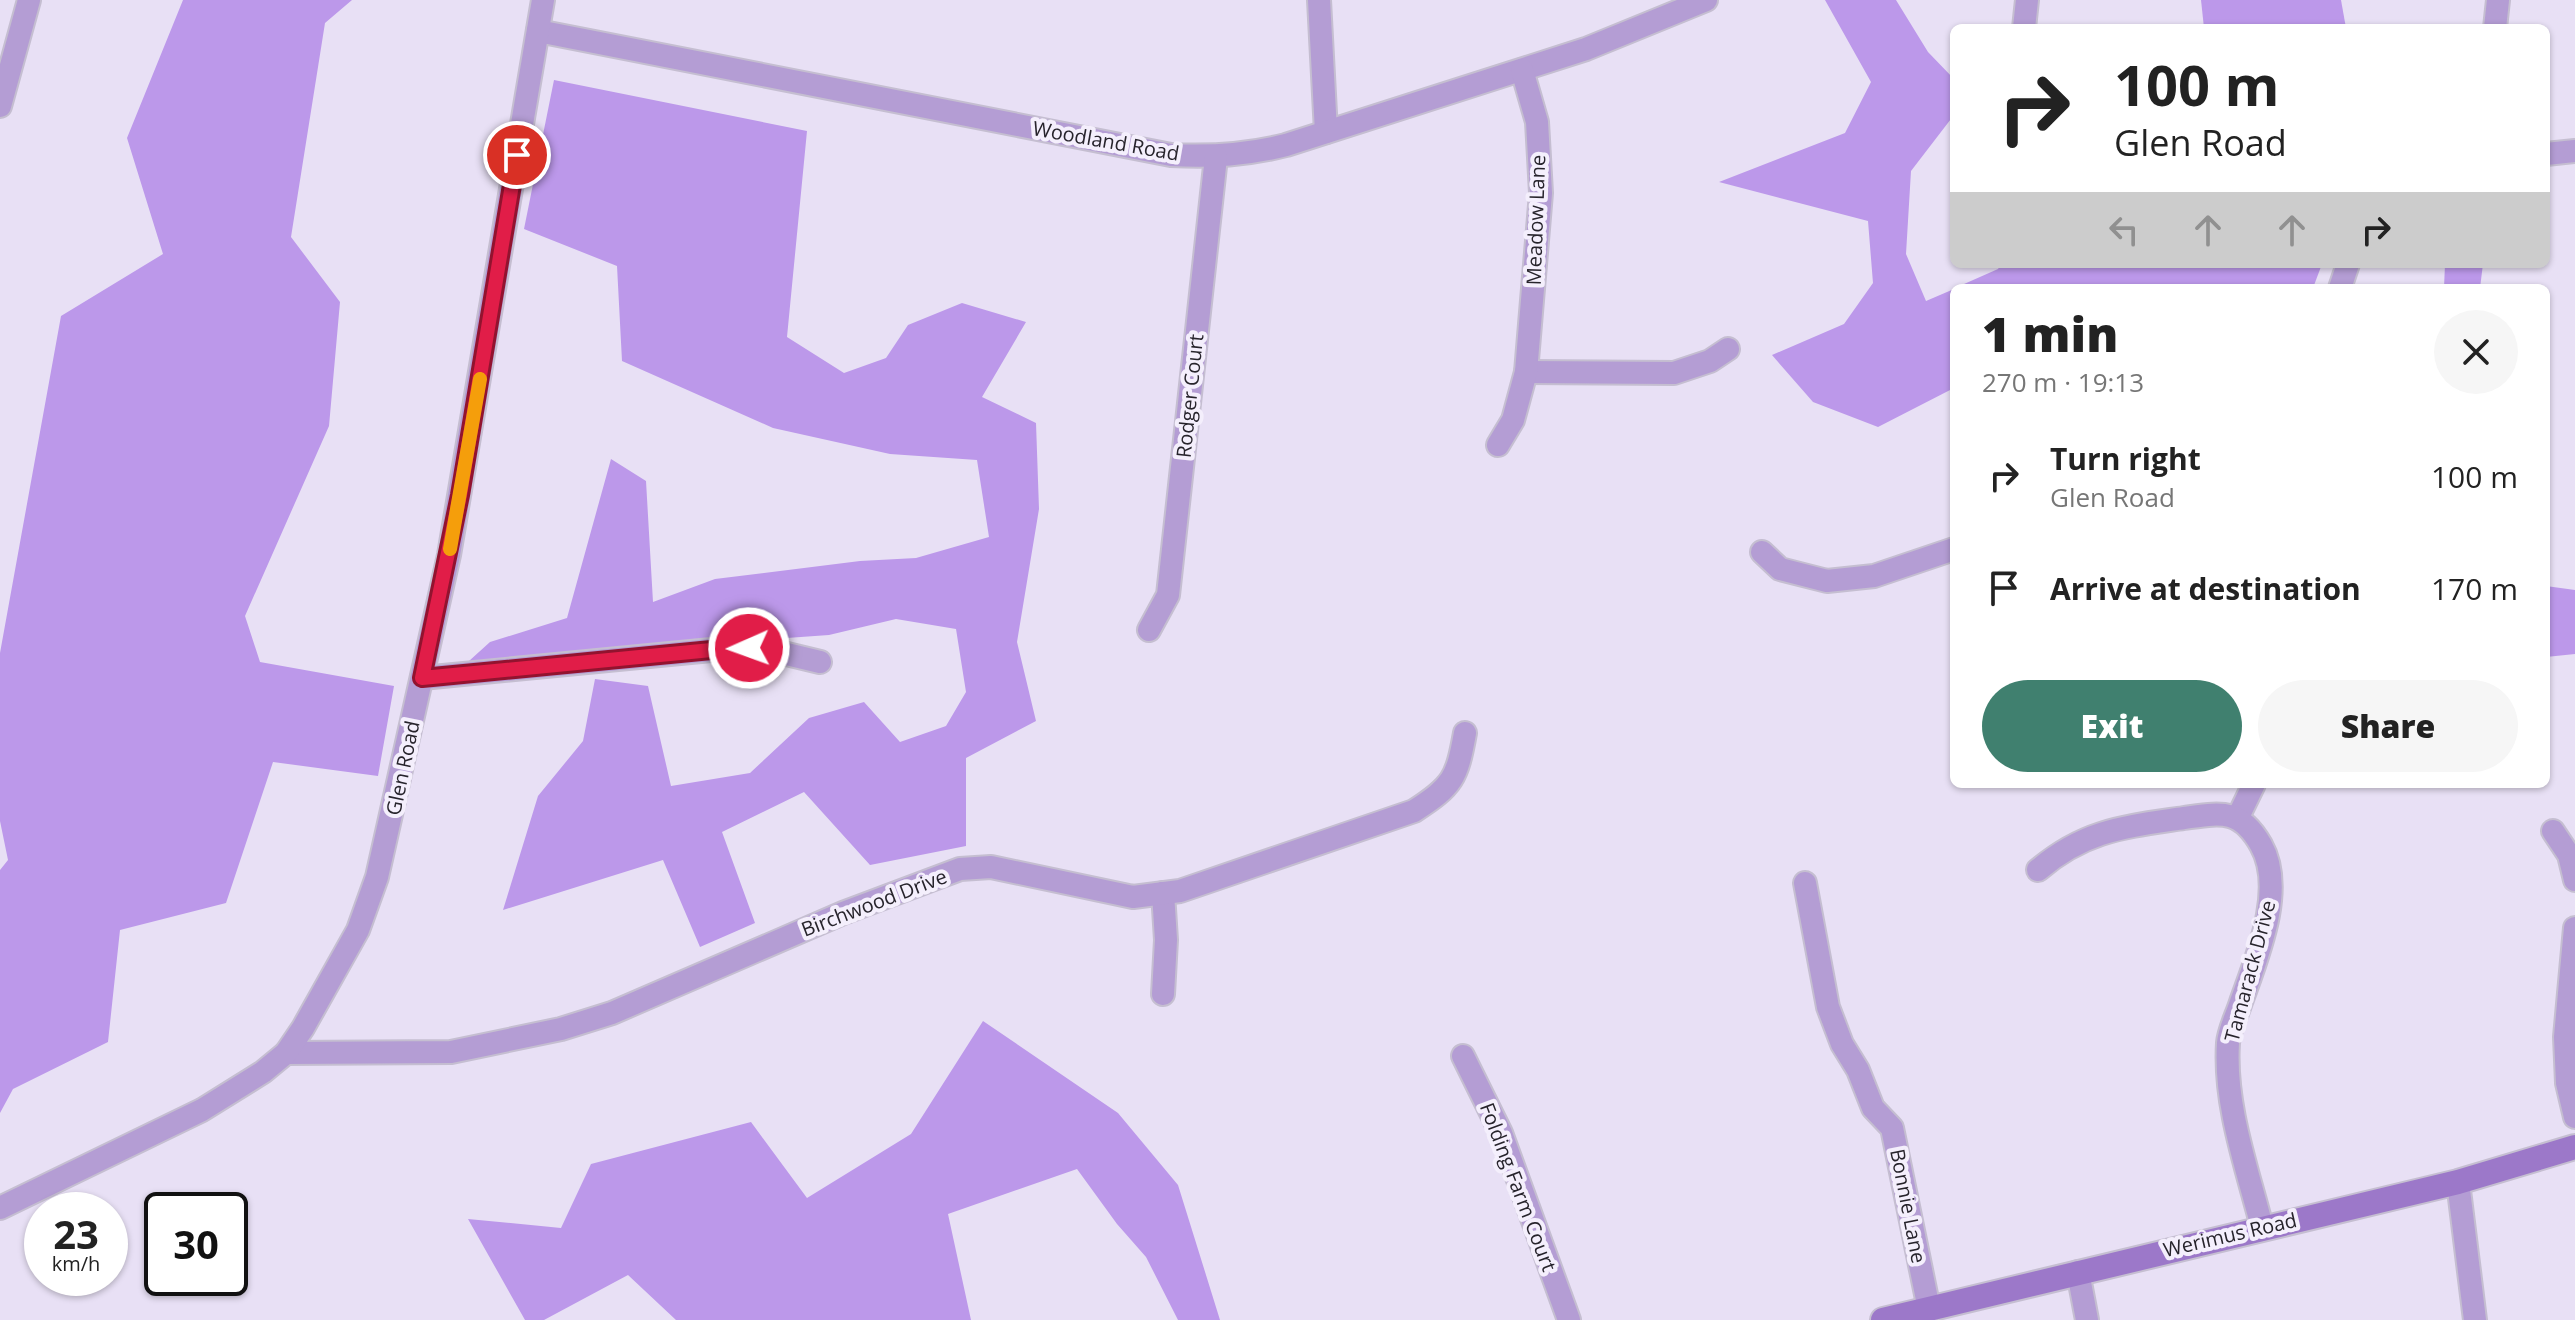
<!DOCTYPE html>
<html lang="en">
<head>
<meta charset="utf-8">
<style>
	:root { --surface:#fff; --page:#f6f6f6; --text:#222; --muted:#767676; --accent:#40806f }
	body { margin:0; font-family:"Open Sans",sans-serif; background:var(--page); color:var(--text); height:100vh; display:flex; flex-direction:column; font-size:30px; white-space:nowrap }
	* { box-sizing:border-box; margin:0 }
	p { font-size:26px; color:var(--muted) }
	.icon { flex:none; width:44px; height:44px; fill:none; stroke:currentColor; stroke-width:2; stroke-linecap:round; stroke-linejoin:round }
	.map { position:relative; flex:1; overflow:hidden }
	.sheet { position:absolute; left:1950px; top:284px; width:600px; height:504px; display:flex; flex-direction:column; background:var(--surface); border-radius:12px; box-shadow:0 2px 6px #0004 }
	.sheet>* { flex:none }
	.guide { position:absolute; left:1950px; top:24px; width:600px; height:244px; border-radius:12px; box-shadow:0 2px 6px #0004; background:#fff; color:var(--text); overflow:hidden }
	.speed { position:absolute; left:24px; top:1192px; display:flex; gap:16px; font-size:40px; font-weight:700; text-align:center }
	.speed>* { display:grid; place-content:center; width:104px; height:104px; border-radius:50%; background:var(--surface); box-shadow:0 2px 6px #0004; line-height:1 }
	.speed small { font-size:20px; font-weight:400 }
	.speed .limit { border:4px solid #111; border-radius:12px; background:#fff; color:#111 }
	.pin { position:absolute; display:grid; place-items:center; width:68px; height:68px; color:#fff; margin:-34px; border:4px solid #fff; border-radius:50%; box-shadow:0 2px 8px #0007 }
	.me { position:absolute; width:88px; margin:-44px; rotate:268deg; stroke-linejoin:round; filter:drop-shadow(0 0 6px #0008) }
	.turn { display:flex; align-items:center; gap:28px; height:168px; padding:0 32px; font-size:36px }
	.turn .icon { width:104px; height:104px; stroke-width:2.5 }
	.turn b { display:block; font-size:56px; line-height:68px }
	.lanes { display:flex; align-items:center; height:76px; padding:0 32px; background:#0003; justify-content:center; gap:40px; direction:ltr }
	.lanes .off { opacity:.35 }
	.round { display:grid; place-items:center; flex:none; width:84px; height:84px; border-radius:42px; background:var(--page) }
	.headline { display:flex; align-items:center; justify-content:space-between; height:136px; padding:0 32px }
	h1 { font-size:48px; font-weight:800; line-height:60px }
	.button { display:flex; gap:16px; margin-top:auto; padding:16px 32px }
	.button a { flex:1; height:92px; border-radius:48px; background:var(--accent); color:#fff; font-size:32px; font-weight:800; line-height:92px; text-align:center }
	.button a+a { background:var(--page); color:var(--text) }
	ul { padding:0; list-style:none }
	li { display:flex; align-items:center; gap:24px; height:112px; padding:0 32px }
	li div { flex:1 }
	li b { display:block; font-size:30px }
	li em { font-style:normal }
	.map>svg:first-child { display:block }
	.forest { fill:#bc98ea }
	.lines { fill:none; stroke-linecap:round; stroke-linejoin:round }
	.street-casing { stroke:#c5bed1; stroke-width:26 }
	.secondary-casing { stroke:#c5bed1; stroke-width:28 }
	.street { stroke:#b49dd4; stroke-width:22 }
	.secondary { stroke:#9c78c9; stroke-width:24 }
	.route-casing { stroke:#92132f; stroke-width:20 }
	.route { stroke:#e11d48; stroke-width:14 }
	.slow { stroke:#f59e0b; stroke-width:14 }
	.labels { text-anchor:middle; stroke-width:8; stroke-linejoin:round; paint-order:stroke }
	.street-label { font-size:20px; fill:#27242c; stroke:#f4effc }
</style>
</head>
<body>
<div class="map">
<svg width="2575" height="1320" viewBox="0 0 2575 1320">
	<rect width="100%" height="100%" fill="#e8e0f5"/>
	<g class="forest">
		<polygon points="183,0 352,0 325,23 291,237 340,302 329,426 245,616 260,662 394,686 378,776 273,762 226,903 120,930 108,1042 13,1089 0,1113 0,870 8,860 0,821 0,653 61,316 163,254 127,138"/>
		<polygon points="1825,0 1896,0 1928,52 1954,79 1954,115 1911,171 1906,254 1926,301 1954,289 1954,388 1878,427 1813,402 1772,355 1844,324 1873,283 1868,221 1719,182 1845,133 1871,82"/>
		<polygon points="2201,0 2341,0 2346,28 2204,28"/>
		<polygon points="554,80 807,131 787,337 844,373 886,358 908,325 962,303 1026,322 982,397 1036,423 1039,509 1017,642 1036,721 966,758 966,846 870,865 804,792 722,832 755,923 700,947 663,860 503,910 538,796 583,741 595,679 648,686 671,786 750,773 809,718 864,702 900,742 946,726 966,692 956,629 896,619 829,635 469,661 490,642 567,618 611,459 646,481 653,602 715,579 860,561 916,558 989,537 977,460 890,454 773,428 622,361 617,266 524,229"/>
		<polygon points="2001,264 2322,264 2313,288 1955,288 1998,269"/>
		<polygon points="2445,264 2483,264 2480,288 2444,288"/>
		<polygon points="2546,586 2575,590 2575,654 2546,657"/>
		<polygon points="983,1021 1118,1113 1178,1185 1220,1320 1178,1320 1146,1257 1117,1224 1077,1169 948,1214 971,1320 676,1320 628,1275 544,1320 525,1320 468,1219 561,1228 591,1164 751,1122 807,1198 911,1134"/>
	</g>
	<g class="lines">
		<g class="street-casing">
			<g id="street">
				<polyline points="1319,0 1326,132"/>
				<polyline points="2024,28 2027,0"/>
				<polyline points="2495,28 2498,0"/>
				<path d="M 538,31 L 1171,155 C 1212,157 1247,155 1286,145 L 1586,49 L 1706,0"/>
				<polyline points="0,106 29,0"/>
				<polyline points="2546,154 2575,151"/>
				<polyline points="2340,288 2348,264"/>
				<polyline points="1526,372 1674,373 1710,361 1728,349"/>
				<polyline points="1498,445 1513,420 1526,372 1541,193 1537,122 1522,70"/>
				<polyline points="1762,552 1780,569 1827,581 1874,576 1954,549"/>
				<polyline points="1149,630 1168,595 1216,157"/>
				<polyline points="422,678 732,648 766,649 820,662"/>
				<polyline points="2238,817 2254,784"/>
				<polyline points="2553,831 2569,855 2575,880"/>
				<path d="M 2038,870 C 2085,830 2124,827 2184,818 C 2221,813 2240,808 2261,845 C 2286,889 2257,957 2241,1002 C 2237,1015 2229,1030 2228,1043 C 2224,1105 2247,1168 2262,1227"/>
				<polyline points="1805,883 1828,1007 1842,1044 1858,1070 1873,1108 1892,1128 1929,1309"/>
				<polyline points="1163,893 1166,940 1163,994"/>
				<polyline points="2575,928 2565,1037 2567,1083 2575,1117"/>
				<path d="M 286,1053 L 451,1052 L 561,1029 L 612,1013 L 843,913 L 960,869 L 991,867 L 1133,897 L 1180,891 L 1414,811 C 1453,786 1457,778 1465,733"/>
				<polyline points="1463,1056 1501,1133 1569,1320"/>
				<polyline points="2458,1182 2475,1320"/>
				<polyline points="0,1208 202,1110 263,1072 286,1053 303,1028 358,930 377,877 449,555 543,0"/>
				<polyline points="2078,1272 2087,1320"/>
			</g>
		</g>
		<g class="secondary-casing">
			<polyline id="secondary" points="1883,1320 2458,1182 2575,1147"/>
		</g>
		<use href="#street" class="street"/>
		<use href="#secondary" class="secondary"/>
	</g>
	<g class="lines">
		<g class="route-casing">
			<polyline id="route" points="517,155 460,495 422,678 732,648 749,648"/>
		</g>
		<use href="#route" class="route"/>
		<polyline class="slow" points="450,549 480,379"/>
	</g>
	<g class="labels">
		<g class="street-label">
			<text transform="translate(1106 141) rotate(10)" y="7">Woodland Road</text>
			<text transform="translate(1536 220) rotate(-88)" y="7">Meadow Lane</text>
			<text transform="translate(1190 396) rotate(-84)" y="7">Rodger Court</text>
			<text transform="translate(403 768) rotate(-78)" y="7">Glen Road</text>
			<text transform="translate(874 903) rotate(-21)" y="7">Birchwood Drive</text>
			<text transform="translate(2250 971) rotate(-75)" y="7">Tamarack Drive</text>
			<text transform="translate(1518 1187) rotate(69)" y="7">Folding Farm Court</text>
			<text transform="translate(1908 1206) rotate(79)" y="7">Bonnie Lane</text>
			<text transform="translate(2230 1235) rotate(-13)" y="7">Werimus Road</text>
		</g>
	</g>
</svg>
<div class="speed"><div>23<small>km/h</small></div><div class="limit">30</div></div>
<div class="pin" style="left:517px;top:155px;background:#d93025"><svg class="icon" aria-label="arrive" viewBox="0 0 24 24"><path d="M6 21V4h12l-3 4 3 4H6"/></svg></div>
<svg class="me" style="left:749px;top:648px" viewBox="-20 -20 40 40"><circle r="17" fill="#e11d48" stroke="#fff" stroke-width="3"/><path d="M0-11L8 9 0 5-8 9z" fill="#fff"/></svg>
<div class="guide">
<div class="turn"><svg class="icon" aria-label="right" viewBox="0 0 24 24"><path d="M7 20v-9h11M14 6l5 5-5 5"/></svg><div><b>100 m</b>Glen Road</div></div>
<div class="lanes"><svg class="icon off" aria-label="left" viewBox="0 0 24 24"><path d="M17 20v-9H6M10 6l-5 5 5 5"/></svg><svg class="icon off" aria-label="ahead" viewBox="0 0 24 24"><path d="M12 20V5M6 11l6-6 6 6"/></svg><svg class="icon off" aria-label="ahead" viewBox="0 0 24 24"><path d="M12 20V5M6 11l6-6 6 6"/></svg><svg class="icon" aria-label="right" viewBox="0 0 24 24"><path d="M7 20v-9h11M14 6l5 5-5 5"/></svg></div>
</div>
<section class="sheet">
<div class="headline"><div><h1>1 min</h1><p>270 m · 19:13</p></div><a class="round"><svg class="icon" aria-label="close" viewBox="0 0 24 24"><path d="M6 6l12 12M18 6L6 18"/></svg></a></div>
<ul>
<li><svg class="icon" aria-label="right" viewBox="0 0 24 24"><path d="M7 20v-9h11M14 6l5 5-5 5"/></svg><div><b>Turn right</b><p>Glen Road</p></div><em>100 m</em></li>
<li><svg class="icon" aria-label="arrive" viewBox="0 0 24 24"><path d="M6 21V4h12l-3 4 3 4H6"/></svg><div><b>Arrive at destination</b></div><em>170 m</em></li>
</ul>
<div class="button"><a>Exit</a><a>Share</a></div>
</section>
</div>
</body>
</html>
